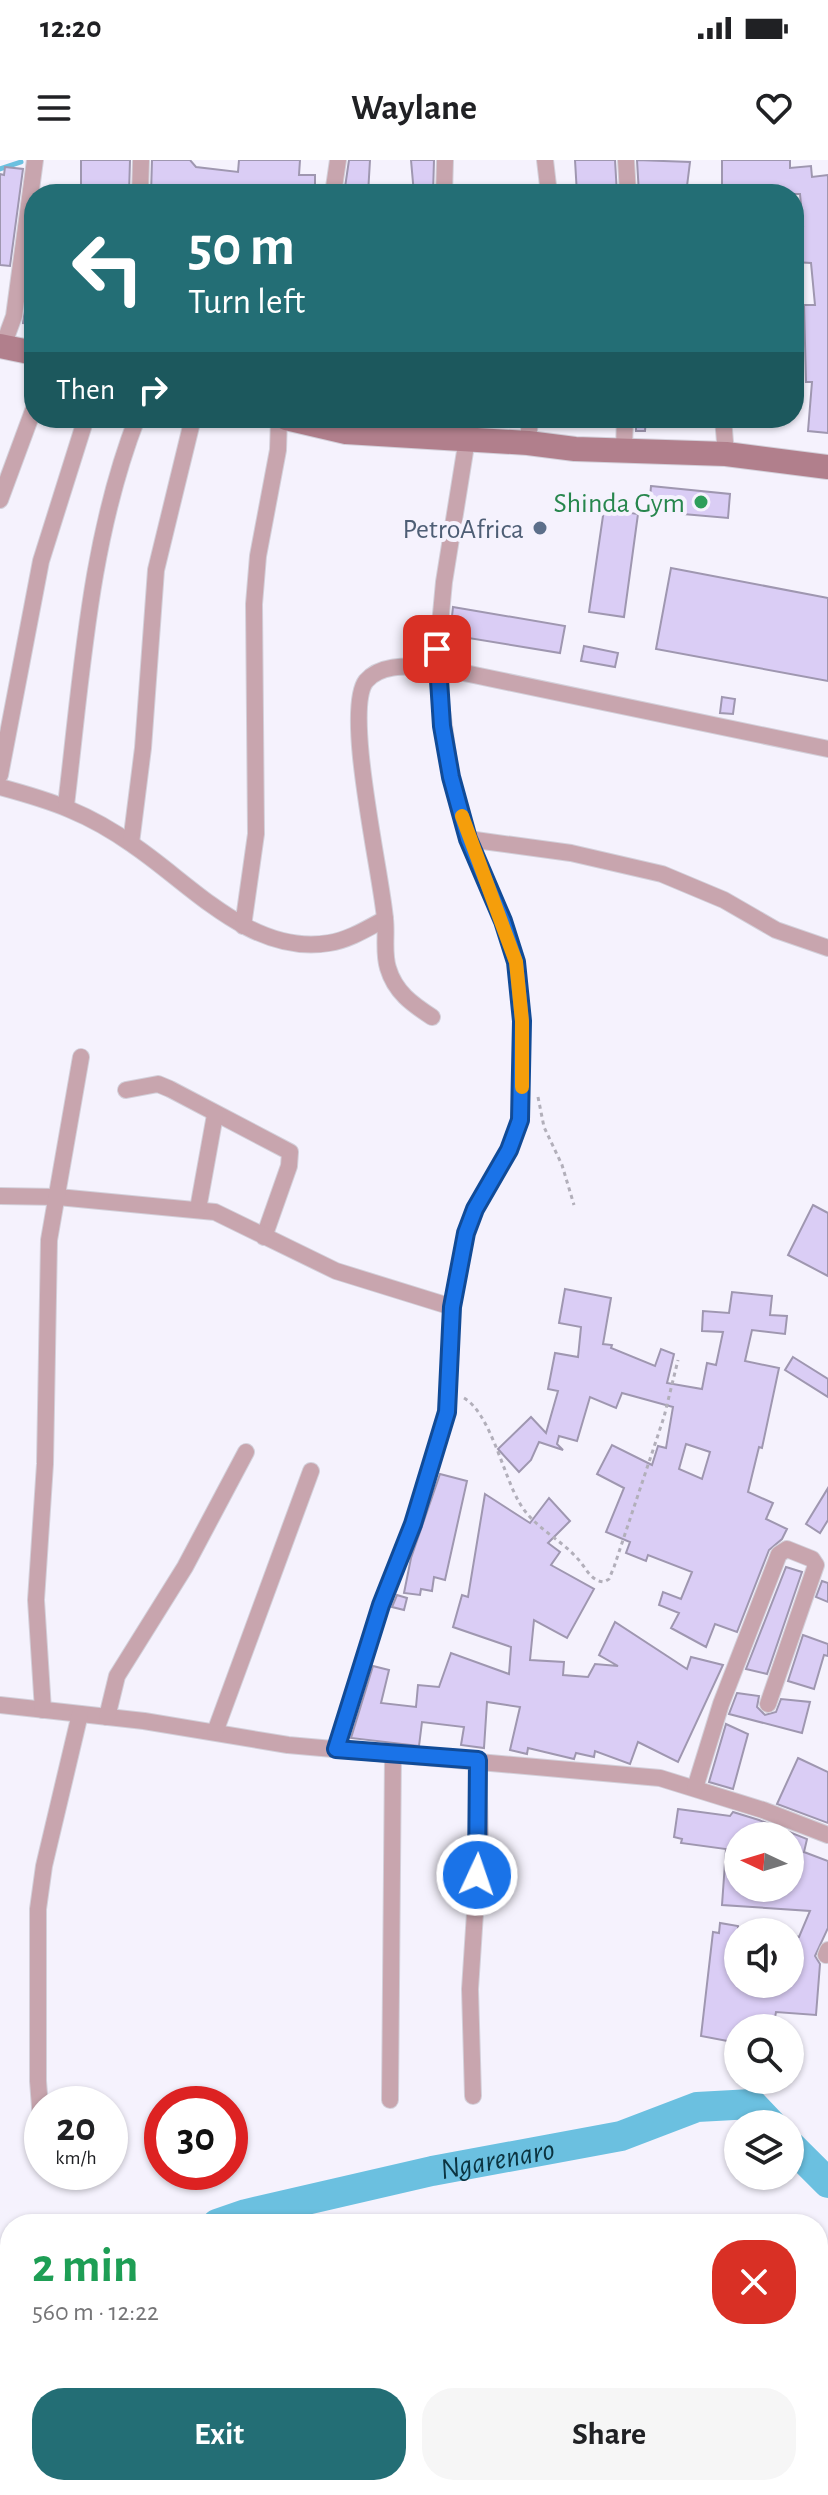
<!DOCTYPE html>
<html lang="en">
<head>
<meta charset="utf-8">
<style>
	:root { --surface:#fff; --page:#f6f6f6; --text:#202124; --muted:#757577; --accent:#236e75 }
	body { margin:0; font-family:"Alegreya Sans",sans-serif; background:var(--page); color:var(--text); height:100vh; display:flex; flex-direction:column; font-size:30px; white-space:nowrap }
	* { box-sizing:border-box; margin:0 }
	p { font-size:26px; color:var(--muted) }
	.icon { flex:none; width:44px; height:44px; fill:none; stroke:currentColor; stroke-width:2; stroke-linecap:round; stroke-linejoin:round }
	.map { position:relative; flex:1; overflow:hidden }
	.drawer { position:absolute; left:0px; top:2054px; width:828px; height:282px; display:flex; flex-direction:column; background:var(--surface); border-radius:32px 32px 0 0; box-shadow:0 2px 6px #0004 }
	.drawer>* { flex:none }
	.banner { position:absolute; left:24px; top:24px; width:780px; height:244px; border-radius:32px; box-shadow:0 2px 6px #0004; background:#236e75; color:#fff; overflow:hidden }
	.needle { width:52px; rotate:274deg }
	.buttons { position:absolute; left:724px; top:1662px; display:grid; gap:16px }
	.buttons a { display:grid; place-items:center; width:80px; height:80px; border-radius:50%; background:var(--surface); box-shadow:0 2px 6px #0004; font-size:40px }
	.speed { position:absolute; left:24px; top:1926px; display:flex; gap:16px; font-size:40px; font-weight:700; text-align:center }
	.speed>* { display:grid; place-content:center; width:104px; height:104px; border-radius:50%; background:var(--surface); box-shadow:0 2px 6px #0004; line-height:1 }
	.speed small { font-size:20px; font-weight:400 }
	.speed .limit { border:12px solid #d22; background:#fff; color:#111 }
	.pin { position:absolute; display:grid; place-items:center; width:68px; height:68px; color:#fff; margin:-34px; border-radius:16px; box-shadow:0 4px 12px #0006 }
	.me { position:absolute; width:88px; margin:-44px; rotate:3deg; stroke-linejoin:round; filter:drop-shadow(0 0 6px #0008) }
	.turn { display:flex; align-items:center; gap:28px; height:168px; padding:0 32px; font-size:36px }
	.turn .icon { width:104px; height:104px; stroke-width:2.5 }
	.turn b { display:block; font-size:56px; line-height:68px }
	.then { display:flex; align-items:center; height:76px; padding:0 32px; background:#0003; gap:16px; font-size:30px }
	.round { display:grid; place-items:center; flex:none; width:84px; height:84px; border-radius:32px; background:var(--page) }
	.head { display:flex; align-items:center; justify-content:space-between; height:136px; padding:0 32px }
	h1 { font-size:48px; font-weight:700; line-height:60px; color:#1e9e55 }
	.button { display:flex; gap:16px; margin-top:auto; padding:16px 32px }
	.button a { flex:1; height:92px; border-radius:32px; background:var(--accent); color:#fff; font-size:32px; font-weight:700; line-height:92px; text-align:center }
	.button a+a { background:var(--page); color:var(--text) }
	.status { display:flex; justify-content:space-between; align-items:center; height:56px; padding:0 40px; background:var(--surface); direction:ltr }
	.status svg { height:22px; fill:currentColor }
	header { display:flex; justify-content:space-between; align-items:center; height:104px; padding:0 32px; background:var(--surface); font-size:36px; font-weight:700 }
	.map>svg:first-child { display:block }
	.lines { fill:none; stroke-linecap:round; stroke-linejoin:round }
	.stream { stroke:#6bc0e0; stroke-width:5 }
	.river { stroke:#6bc0e0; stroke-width:30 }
	.building { fill:#dacdf5; stroke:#9f97b0; stroke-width:2; fill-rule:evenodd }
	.street-casing { stroke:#d3d0da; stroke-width:18 }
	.secondary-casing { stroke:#d3d0da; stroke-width:26 }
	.path { stroke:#b2afba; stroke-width:3; stroke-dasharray:4 4; stroke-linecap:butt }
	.street { stroke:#c8a5ae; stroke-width:16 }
	.secondary { stroke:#b17f8c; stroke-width:24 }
	.route-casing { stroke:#114b97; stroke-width:20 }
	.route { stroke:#1a73e8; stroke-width:14 }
	.slow { stroke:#f59e0b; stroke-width:14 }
	.leisure-dot { fill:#2e9e5b; stroke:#f5f2fd; stroke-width:3 }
	.service-dot { fill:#5c6f8a; stroke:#f5f2fd; stroke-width:3 }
	.labels { text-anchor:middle; stroke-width:8; stroke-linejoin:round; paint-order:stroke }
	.leisure-label { font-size:28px; fill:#27864d; stroke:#f5f2fd; text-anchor:end }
	.service-label { font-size:28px; fill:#4e5e75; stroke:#f5f2fd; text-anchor:end }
	.water-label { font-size:30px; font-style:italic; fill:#0b3441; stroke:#f5f2fd }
</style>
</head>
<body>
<div class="status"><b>12:20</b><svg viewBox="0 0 49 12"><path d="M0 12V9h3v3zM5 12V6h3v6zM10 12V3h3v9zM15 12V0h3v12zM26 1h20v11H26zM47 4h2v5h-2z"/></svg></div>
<header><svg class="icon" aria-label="menu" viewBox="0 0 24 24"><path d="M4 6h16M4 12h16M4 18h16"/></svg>Waylane<svg class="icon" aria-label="heart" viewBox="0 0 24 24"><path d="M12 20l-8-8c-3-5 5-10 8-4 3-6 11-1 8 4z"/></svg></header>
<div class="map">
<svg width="828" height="2335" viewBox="0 0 828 2335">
	<rect width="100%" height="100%" fill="#f5f2fd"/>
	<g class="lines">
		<polyline class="stream" points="0,9 21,2"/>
		<g class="river">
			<polyline points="790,1985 828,2023"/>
			<path id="s1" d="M 217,2064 L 246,2054 L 432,2011 L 621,1976 L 697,1947 L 752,1944 L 771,1964"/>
			<polyline points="0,2134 10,2133"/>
		</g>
	</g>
	<g class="building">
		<polygon points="81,0 130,0 129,34 106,34 107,26 81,26"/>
		<polygon points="152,0 190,0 196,7 238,12 239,0 300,0 299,15 315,15 315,34 212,34 174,30 174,34 151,34"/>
		<polygon points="349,0 370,0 368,34 344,34"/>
		<polygon points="411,0 434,0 433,34 414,34"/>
		<polygon points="575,0 615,0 617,34 577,34"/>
		<polygon points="637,0 690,2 686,34 639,34"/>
		<polygon points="722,0 790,0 790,8 811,6 812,17 828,15 828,273 808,271 812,222 806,222 804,145 815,145 811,103 794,102 794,78 801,78 800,66 803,66 800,34 722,34"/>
		<polygon points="5,7 23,9 10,106 0,105 0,14 4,15"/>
		<polygon points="33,94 34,94 34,164 23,163"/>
		<polygon points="636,258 646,258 645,271 636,271"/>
		<polygon points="651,326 730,334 728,358 649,351"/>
		<polygon points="604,349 638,354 624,457 589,452"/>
		<polygon points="671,408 828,438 828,521 656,489"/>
		<polygon points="453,447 565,466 560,493 450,475"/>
		<polygon points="584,486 618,493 615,507 581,501"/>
		<polygon points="722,537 735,539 733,554 720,553"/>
		<polygon points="813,1045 828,1053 828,1116 788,1095"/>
		<path d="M 565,1129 L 611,1138 L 603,1184 L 612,1185 L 611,1188 L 655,1206 L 661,1189 L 674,1194 L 667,1223 L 702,1229 L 707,1203 L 716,1205 L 723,1172 L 702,1171 L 703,1151 L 729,1153 L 732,1132 L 772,1136 L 770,1155 L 787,1156 L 785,1174 L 752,1170 L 745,1201 L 779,1208 L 762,1288 L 759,1287 L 748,1332 L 773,1343 L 766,1359 L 787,1369 L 782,1379 L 769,1390 L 737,1472 L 715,1464 L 706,1487 L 671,1468 L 679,1453 L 659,1445 L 663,1432 L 681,1439 L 692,1412 L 648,1395 L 646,1401 L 626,1393 L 630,1382 L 606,1372 L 624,1328 L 597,1314 L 612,1285 L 652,1305 L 658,1286 L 666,1288 L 673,1247 L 622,1233 L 616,1248 L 590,1237 L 577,1281 L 559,1276 L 557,1284 L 563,1290 L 539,1282 L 531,1300 L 519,1312 L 498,1289 L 531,1257 L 546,1273 L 558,1231 L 548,1229 L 555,1193 L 578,1197 L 581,1167 L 559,1163 ZM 686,1284 L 710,1292 L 702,1319 L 679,1309 Z"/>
		<polygon points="793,1197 828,1219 828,1237 785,1210"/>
		<polygon points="440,1314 467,1321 445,1420 434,1417 432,1431 421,1429 420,1435 404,1433 411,1398"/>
		<polygon points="828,1328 828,1360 820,1373 806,1364"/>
		<polygon points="485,1334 530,1363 549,1338 570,1361 548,1383 560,1392 551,1405 594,1429 567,1478 534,1460 530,1500 564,1502 563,1515 588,1517 595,1504 618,1506 599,1495 615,1462 687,1509 691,1497 723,1505 678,1602 638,1582 630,1604 595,1591 594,1597 576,1593 574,1599 528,1588 527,1594 510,1590 520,1547 487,1542 484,1588 461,1585 464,1567 422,1562 419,1586 351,1578 373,1506 389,1510 381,1543 416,1547 418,1525 439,1527 451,1493 509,1514 511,1487 453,1467 462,1435 468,1437"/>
		<polygon points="786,1407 802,1412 767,1514 746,1509"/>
		<polygon points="822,1421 828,1423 828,1442 816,1437"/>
		<polygon points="397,1435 407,1438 404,1450 392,1447"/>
		<polygon points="803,1475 828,1484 828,1496 824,1495 814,1529 788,1521"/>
		<polygon points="737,1533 759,1536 757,1547 765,1555 776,1552 781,1539 810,1542 802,1573 729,1554"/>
		<polygon points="726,1564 748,1574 733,1629 709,1622"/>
		<polygon points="798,1598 828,1612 828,1663 777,1644"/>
		<path d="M 678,1649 L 730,1656 L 733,1652 L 759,1660 L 807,1679 L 804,1692 L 828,1701 L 828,1768 L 815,1796 L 820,1804 L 816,1855 L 776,1852 L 773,1868 L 738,1868 L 738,1883 L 701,1876 L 713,1772 L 719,1773 L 720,1763 L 738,1766 L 738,1824 L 790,1824 L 790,1775 L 799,1777 L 810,1751 L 722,1745 L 726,1689 L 681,1683 L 682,1679 L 674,1677 ZM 738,1676 L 790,1676 L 790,1729 L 738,1728 Z"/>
	</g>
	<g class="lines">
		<g class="street-casing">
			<g id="street">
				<polyline points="545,0 549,34"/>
				<polyline points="626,0 628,34"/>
				<polyline points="140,34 141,0"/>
				<polyline points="333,34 338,0"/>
				<polyline points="444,34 445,0"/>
				<polyline points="3,186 14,156 35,0"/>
				<polyline points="723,258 726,294"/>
				<polyline points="528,283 530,258"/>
				<polyline points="624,288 625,258"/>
				<polyline points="0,340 34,248"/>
				<polyline points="0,615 41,401 86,258"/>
				<path d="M 0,627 C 52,641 88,653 133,685 C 191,724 252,796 329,783 C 349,780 368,768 385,759"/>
				<path d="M 66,645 C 82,514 89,382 137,258"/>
				<polyline points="468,679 571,693 662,714 724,740 776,770 828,788"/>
				<polyline points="131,683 143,588 156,410 193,258"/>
				<polyline points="243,766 256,674 254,444 258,396 278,290 279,258"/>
				<path d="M 432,857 C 412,844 395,832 388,808 C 383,792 387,775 385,759 C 382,717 343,551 366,521 C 382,502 414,507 436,507 L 828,589"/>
				<polyline points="126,930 158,924 170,929 290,992 289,1006 264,1077"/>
				<polyline points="0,1036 58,1037 215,1052 336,1111 452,1147"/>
				<polyline points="198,1049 215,955"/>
				<polyline points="0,1545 144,1561 288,1585 660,1618 763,1650 828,1675"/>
				<polyline points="43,1550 36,1440 45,1304 49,1080 81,897"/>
				<polyline points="107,1557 117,1516 185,1407 246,1292"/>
				<polyline points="215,1572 311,1311"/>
				<polyline points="336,1589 381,1445 413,1364 447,1252 452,1147 466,1073 475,1049 509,990 520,960 522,861 516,802 503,761 468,679 451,617 436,507 444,422 467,279"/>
				<polyline points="695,1628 721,1544 779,1394 787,1389 812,1399 816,1405 768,1544"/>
				<polyline points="826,1795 828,1790"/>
				<polyline points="473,1936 470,1829 480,1677 478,1600"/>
				<polyline points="390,1940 393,1593"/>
				<polyline points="42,1973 38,1921 38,1749 44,1706 80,1554"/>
				<polyline points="133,2326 146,2335"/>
				<polyline points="646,2326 646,2335"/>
				<polyline points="712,2335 712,2326"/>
			</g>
		</g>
		<g class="secondary-casing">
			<g id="secondary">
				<polyline points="0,186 34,193"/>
				<polyline points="286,258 346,272 528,283 575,289 726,294 828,307"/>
			</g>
		</g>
		<g class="path">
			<polyline points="538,937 544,967 562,1005 574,1045"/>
			<path d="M 464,1238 C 490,1253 503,1314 519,1342 C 533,1367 559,1378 577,1398 C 586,1407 590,1421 604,1422 L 609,1419 L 614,1407 L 664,1257 L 678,1200"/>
		</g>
		<use href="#street" class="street"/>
		<use href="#secondary" class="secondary"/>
	</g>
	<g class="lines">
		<g class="route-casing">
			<polyline id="route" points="437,489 442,566 451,617 468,679 503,761 516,802 522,861 520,960 509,990 475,1049 466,1073 452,1147 447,1252 413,1364 381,1445 336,1589 478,1600 477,1715"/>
		</g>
		<use href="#route" class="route"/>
		<polyline class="slow" points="462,656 516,802 522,861 522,927"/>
	</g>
	<circle class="leisure-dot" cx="701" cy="342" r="8"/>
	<circle class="service-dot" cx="540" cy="368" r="8"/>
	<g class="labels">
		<g class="leisure-label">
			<text x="685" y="352">Shinda Gym</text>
		</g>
		<g class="service-label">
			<text x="524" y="378">PetroAfrica</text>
		</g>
		<g class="water-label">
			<text dy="10" stroke="none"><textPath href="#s1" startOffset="288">Ngarenaro</textPath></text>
		</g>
	</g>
</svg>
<div class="buttons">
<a><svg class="needle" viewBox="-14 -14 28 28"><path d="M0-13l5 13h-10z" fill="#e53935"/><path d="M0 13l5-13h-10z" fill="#757577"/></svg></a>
<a><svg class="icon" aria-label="sound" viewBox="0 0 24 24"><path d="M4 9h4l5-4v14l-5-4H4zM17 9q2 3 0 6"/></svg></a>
<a><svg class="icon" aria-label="search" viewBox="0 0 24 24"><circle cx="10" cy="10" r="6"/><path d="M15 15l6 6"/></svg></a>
<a><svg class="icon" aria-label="layers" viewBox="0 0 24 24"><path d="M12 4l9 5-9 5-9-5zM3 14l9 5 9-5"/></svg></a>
</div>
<div class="speed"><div>20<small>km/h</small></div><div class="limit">30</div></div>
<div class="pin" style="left:437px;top:489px;background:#d93025"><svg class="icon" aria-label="arrive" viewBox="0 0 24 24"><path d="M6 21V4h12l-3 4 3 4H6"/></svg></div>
<svg class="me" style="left:477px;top:1715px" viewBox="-20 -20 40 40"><circle r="17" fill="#1a73e8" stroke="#fff" stroke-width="3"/><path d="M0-11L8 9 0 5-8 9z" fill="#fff"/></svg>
<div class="banner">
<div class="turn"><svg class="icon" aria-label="left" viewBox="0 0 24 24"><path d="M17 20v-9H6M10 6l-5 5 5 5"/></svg><div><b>50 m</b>Turn left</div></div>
<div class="then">Then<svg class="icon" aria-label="right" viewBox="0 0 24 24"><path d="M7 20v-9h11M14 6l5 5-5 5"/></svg></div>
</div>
<section class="drawer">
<div class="head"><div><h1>2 min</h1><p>560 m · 12:22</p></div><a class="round" style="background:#d93025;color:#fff"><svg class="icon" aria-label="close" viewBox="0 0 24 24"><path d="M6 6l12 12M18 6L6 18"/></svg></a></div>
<div class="button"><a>Exit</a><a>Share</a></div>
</section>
</div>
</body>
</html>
